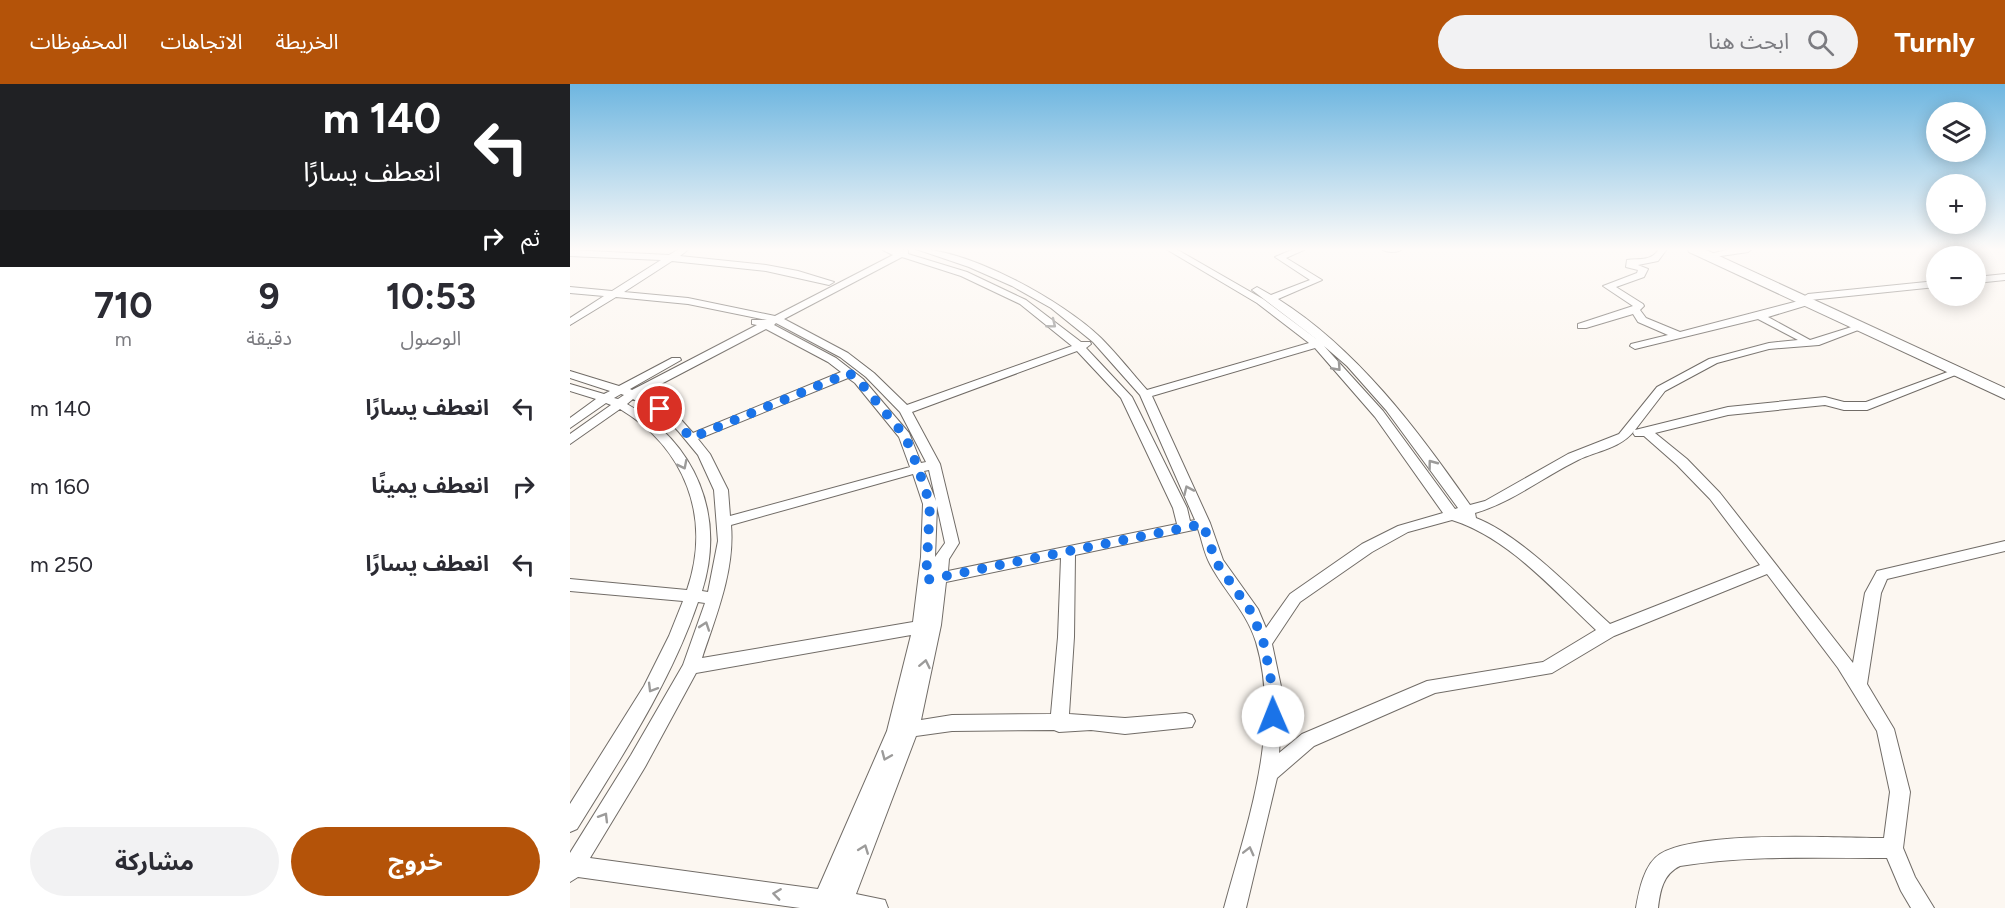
<!DOCTYPE html>
<html lang="ar">
<head>
<meta charset="utf-8">
<style>
	:root { --surface:#fff; --page:#f2f2f3; --text:#2b2b33; --muted:#7c7c81; --accent:#b45309 }
	body { margin:0; font-family:Figtree,"Noto Sans Arabic",sans-serif; background:var(--page); color:var(--text); direction:rtl; height:100vh; display:flex; flex-direction:column; font-size:22px; white-space:nowrap }
	* { box-sizing:border-box; margin:0 }
	p { font-size:20px; color:var(--muted) }
	.icon { flex:none; width:33px; height:33px; fill:none; stroke:currentColor; stroke-width:2; stroke-linecap:round; stroke-linejoin:round }
	.map { position:relative; flex:1; overflow:hidden; direction:ltr }
	.side { display:flex; flex-direction:column; background:var(--surface); width:570px }
	.side>* { flex:none }
	.banner { background:#202124; color:#fff; overflow:hidden }
	.controls { position:absolute; left:1356px; top:18px; display:grid; gap:12px }
	.controls a { display:grid; place-items:center; width:60px; height:60px; border-radius:50%; background:var(--surface); box-shadow:0 3px 15px #0003; font-size:30px }
	.pin { position:absolute; display:grid; place-items:center; width:51px; height:51px; color:#fff; margin:-26px; border:3px solid #fff; border-radius:50%; box-shadow:0 2px 6px #0007 }
	.me { position:absolute; width:66px; margin:-33px; rotate:359deg; stroke-linejoin:round; filter:drop-shadow(0 0 4px #0008) }
	.turn { display:flex; align-items:center; gap:21px; height:126px; padding:0 30px; font-size:27px }
	.turn .icon { width:78px; height:78px; stroke-width:2.5 }
	.turn b { display:block; font-size:42px; line-height:51px }
	.then { display:flex; align-items:center; height:57px; padding:0 30px; background:#0003; gap:12px; font-size:22px }
	.eta { display:flex; justify-content:space-evenly; align-items:center; height:102px; text-align:center }
	.eta b { font-size:36px; font-weight:700; line-height:42px }
	.button { display:flex; gap:12px; margin-top:auto; padding:12px 30px }
	.button a { flex:1; height:69px; border-radius:36px; background:var(--accent); color:#fff; font-size:24px; font-weight:700; line-height:69px; text-align:center }
	.button a+a { background:var(--page); color:var(--text) }
	ul { padding:0; list-style:none }
	li { display:flex; align-items:center; gap:18px; height:78px; padding:0 30px }
	li div { flex:1 }
	li b { display:block; font-size:22px }
	li em { font-style:normal }
	header { display:flex; align-items:center; gap:36px; box-sizing:border-box; height:84px; padding:0 30px; background:var(--accent); color:#fff }
	header strong { font-size:28px }
	nav { display:flex; gap:33px; margin-inline-start:auto; font-size:21px }
	.search { width:420px; height:54px; background:var(--page); display:flex; align-items:center; gap:15px; box-sizing:border-box; padding:0 21px; border-radius:33px; color:var(--muted); font-size:22px }
	main { display:flex; flex:1; min-height:0 }
	.map>svg:first-child { display:block }
	.lines { fill:none; stroke-linecap:round; stroke-linejoin:round }
	.minor-casing { stroke:#716c67; stroke-width:2 }
	.highway-casing { stroke:#716c67; stroke-width:2 }
	.minor { fill:#fff; fill-rule:evenodd }
	.highway { fill:#fff; fill-rule:evenodd }
	.oneway { stroke:#9c9b9a }
	.route { stroke:#1a73e8; stroke-width:10; stroke-dasharray:0 18 }
</style>
</head>
<body>
<header>
<strong>Turnly</strong>
<div class="search"><svg class="icon" aria-label="search" viewBox="0 0 24 24"><circle cx="10" cy="10" r="6"/><path d="M15 15l6 6"/></svg>ابحث هنا</div>
<nav><a>الخريطة</a><a>الاتجاهات</a><a>المحفوظات</a></nav>
</header>
<main>
<div class="map">
<svg width="1435" height="824" viewBox="0 0 1435 824">
	<rect width="100%" height="100%" fill="#fcf7f1"/>
	<g class="lines">
		<g class="minor-casing">
			<g id="minor">
				<path d="M 109,165 L 119,165 L 110,172 L 196,181 L 228,187 L 264,198 L 259,201 L 196,187 L 102,177 L 54,208 L 118,214 L 205,232 L 323,171 L 311,165 L 338,166 L 338,170 L 397,188 L 456,216 L 511,258 L 520,258 L 521,260 L 516,264 L 562,313 L 617,424 L 620,437 L 625,436 L 570,311 L 523,258 L 481,224 L 442,202 L 399,183 L 346,165 C 399,165 493,217 531,254 C 547,270 562,289 577,306 L 739,259 L 687,219 L 596,165 L 606,165 L 693,215 L 749,257 L 682,206 L 687,203 L 701,211 L 740,196 L 705,173 L 724,165 L 736,165 L 716,174 L 752,196 L 708,215 C 787,265 847,345 900,421 L 915,417 L 998,370 L 1049,350 L 1087,303 L 1139,275 L 1199,259 L 1228,256 L 1188,235 L 1065,265 L 1060,262 L 1061,260 L 1098,251 L 1068,238 L 1063,230 L 1016,244 L 1008,244 L 1008,240 L 1063,222 L 1033,202 L 1067,189 L 1068,186 L 1056,183 L 1057,176 C 1069,174 1081,178 1089,165 L 1097,165 L 1088,177 L 1068,181 L 1078,185 L 1074,193 L 1046,203 L 1073,220 L 1074,222 L 1070,226 L 1076,234 L 1110,248 L 1236,215 L 1233,213 L 1238,210 L 1366,197 L 1366,203 L 1240,216 L 1243,218 L 1241,220 L 1198,233 L 1240,256 L 1291,240 L 1296,243 L 1249,261 L 1199,265 L 1147,279 L 1095,307 L 1065,346 L 1158,323 L 1255,313 L 1274,318 L 1296,318 L 1383,286 L 1387,285 L 1393,288 L 1297,326 L 1274,326 L 1255,321 L 1158,331 L 1085,349 L 1117,375 L 1150,409 L 1283,579 L 1295,509 L 1307,487 L 1435,457 L 1435,467 L 1317,495 L 1311,509 L 1297,600 L 1324,645 L 1340,708 L 1333,764 L 1345,793 L 1364,824 L 1341,824 L 1331,807 L 1317,774 C 1248,774 1178,771 1110,782 C 1093,790 1090,807 1088,824 L 1066,824 C 1069,807 1074,780 1090,770 C 1130,746 1264,754 1314,754 L 1320,708 L 1307,647 L 1268,584 L 1197,490 L 1044,552 L 982,589 L 865,609 L 744,662 L 707,694 L 676,824 L 654,824 C 677,739 712,646 686,558 C 677,528 654,507 640,480 C 634,469 632,456 628,445 L 505,471 L 504,553 L 499,630 L 555,634 L 616,629 L 622,631 L 625,637 L 622,643 L 555,650 L 521,646 L 489,648 L 484,646 L 382,647 L 346,652 L 286,810 L 315,816 L 318,824 L 230,824 L 8,793 L 0,798 L 0,769 L 61,671 L 113,581 L 135,519 L 128,518 C 100,600 52,672 7,745 L 0,748 L 0,720 L 74,602 L 99,552 L 113,517 L 0,507 L 0,495 L 117,506 C 142,433 115,364 50,325 L 0,360 L 0,350 L 41,321 L 36,319 L 0,344 L 0,334 L 26,315 L 0,307 L 0,300 L 34,310 L 40,307 L 0,294 L 0,287 L 49,302 L 102,274 L 110,274 L 111,276 L 60,305 L 62,306 L 187,241 L 182,240 L 182,236 L 197,236 L 118,220 L 46,213 L 0,241 L 0,234 L 34,212 L 0,209 L 0,203 L 42,207 L 91,176 L 0,172 L 0,166 L 99,171 ZM 332,173 L 391,192 L 450,220 L 502,262 L 337,321 L 304,289 L 278,269 L 214,235 ZM 206,239 L 270,273 L 296,293 L 330,328 L 356,378 L 351,379 L 339,349 L 293,295 L 266,274 L 204,241 ZM 196,245 L 258,278 L 271,288 L 123,349 L 105,329 L 72,310 ZM 754,262 L 777,282 L 816,326 L 888,424 L 885,425 L 813,327 ZM 745,264 L 805,333 L 873,429 L 828,442 L 792,460 L 720,510 L 696,544 L 688,525 L 653,476 L 640,439 L 582,312 ZM 507,267 L 551,314 L 603,424 L 607,440 L 378,487 L 379,475 L 389,459 L 370,380 L 342,328 ZM 278,294 L 285,299 L 329,353 L 340,383 L 160,432 L 158,406 L 140,370 L 128,355 ZM 51,310 L 54,311 L 48,315 L 44,314 ZM 63,315 L 97,335 L 109,348 L 128,371 L 144,406 L 148,457 L 138,508 L 132,507 C 156,431 126,359 57,320 ZM 1064,347 L 1063,349 L 1065,352 L 1074,352 L 1107,381 L 1140,415 L 1190,481 L 1040,540 C 1004,507 950,451 906,434 L 905,429 C 943,418 973,393 1008,376 C 1027,367 1051,364 1064,347 ZM 359,386 L 366,417 L 354,387 ZM 343,390 L 353,420 L 351,473 L 343,538 L 132,574 C 146,532 165,486 161,441 ZM 367,422 L 375,459 L 365,473 ZM 882,436 C 939,454 983,506 1026,546 L 973,578 L 857,597 L 732,650 L 709,669 L 713,612 L 702,560 L 730,518 L 802,468 L 838,448 ZM 491,474 L 488,553 L 481,630 L 382,631 L 351,636 L 371,541 L 376,498 ZM 341,551 L 317,647 L 248,805 L 20,774 L 75,683 L 126,589 Z"/>
				<path d="M 812,165 L 832,165 C 828,169 816,169 812,165 Z"/>
				<polygon points="1161,165 1182,165 1178,168 1144,173 1140,170"/>
				<polygon points="1435,190 1435,196 1406,199 1406,193"/>
			</g>
		</g>
		<g class="highway-casing">
			<polygon id="highway" points="1118,165 1134,165 1435,304 1435,315 1119,168"/>
		</g>
		<use href="#minor" class="minor"/>
		<use href="#highway" class="highway"/>
	</g>
	<defs><path id="oneway-chevron" d="M-2-3.5L2.5 0L-2 3.5" fill="none" stroke-width="1.6" stroke-linecap="round" stroke-linejoin="round" transform="scale(1.5)"/></defs>
	<g class="oneway">
		<use href="#oneway-chevron" transform="translate(482 240) rotate(39)"/>
		<use href="#oneway-chevron" transform="translate(767 283) rotate(48)"/>
		<use href="#oneway-chevron" transform="translate(862 380) rotate(-127)"/>
		<use href="#oneway-chevron" transform="translate(113 381) rotate(63)"/>
		<use href="#oneway-chevron" transform="translate(618 406) rotate(-114)"/>
		<use href="#oneway-chevron" transform="translate(135 542) rotate(-71)"/>
		<use href="#oneway-chevron" transform="translate(355 580) rotate(-78)"/>
		<use href="#oneway-chevron" transform="translate(82 604) rotate(121)"/>
		<use href="#oneway-chevron" transform="translate(316 672) rotate(113)"/>
		<use href="#oneway-chevron" transform="translate(34 733) rotate(-59)"/>
		<use href="#oneway-chevron" transform="translate(294 765) rotate(-69)"/>
		<use href="#oneway-chevron" transform="translate(679 767) rotate(-76)"/>
		<use href="#oneway-chevron" transform="translate(207 810) rotate(-172)"/>
	</g>
	<linearGradient id="sky" x2="0" y2="1"><stop stop-color="#6eb6e0"/><stop offset="0.59" stop-color="#fefbf9"/><stop offset="1" stop-color="#fefbf9" stop-opacity="0"/></linearGradient>
	<rect width="1435" height="280" fill="url(#sky)"/>
	<g class="lines">
		<polyline class="route" points="90,325 101,332 121,354 279,289 289,297 335,352 348,384 360,420 356,496 633,440 646,478 682,529 694,560 704,612 703,632"/>
	</g>
</svg>
<div class="controls">
<a><svg class="icon" aria-label="layers" viewBox="0 0 24 24"><path d="M12 4l9 5-9 5-9-5zM3 14l9 5 9-5"/></svg></a>
<a>+</a>
<a>−</a>
</div>
<div class="pin" style="left:90px;top:325px;background:#d93025"><svg class="icon" aria-label="arrive" viewBox="0 0 24 24"><path d="M6 21V4h12l-3 4 3 4H6"/></svg></div>
<svg class="me" style="left:703px;top:632px" viewBox="-20 -20 40 40"><circle r="19" fill="#fff"/><path d="M0-13L10 11 0 6-10 11z" fill="#1a73e8"/></svg>
</div>
<section class="side">
<div class="banner">
<div class="turn"><svg class="icon" aria-label="left" viewBox="0 0 24 24"><path d="M17 20v-9H6M10 6l-5 5 5 5"/></svg><div><b>140 m</b>انعطف يسارًا</div></div>
<div class="then">ثم<svg class="icon" aria-label="right" viewBox="0 0 24 24"><path d="M7 20v-9h11M14 6l5 5-5 5"/></svg></div>
</div>
<div class="eta">
<div><b>10:53</b><p>الوصول</p></div>
<div><b>9</b><p>دقيقة</p></div>
<div><b>710</b><p>m</p></div>
</div>
<ul>
<li><svg class="icon" aria-label="left" viewBox="0 0 24 24"><path d="M17 20v-9H6M10 6l-5 5 5 5"/></svg><div><b>انعطف يسارًا</b></div><em>140 m</em></li>
<li><svg class="icon" aria-label="right" viewBox="0 0 24 24"><path d="M7 20v-9h11M14 6l5 5-5 5"/></svg><div><b>انعطف يمينًا</b></div><em>160 m</em></li>
<li><svg class="icon" aria-label="left" viewBox="0 0 24 24"><path d="M17 20v-9H6M10 6l-5 5 5 5"/></svg><div><b>انعطف يسارًا</b></div><em>250 m</em></li>
</ul>
<div class="button"><a>خروج</a><a>مشاركة</a></div>
</section>
</main>
</body>
</html>
